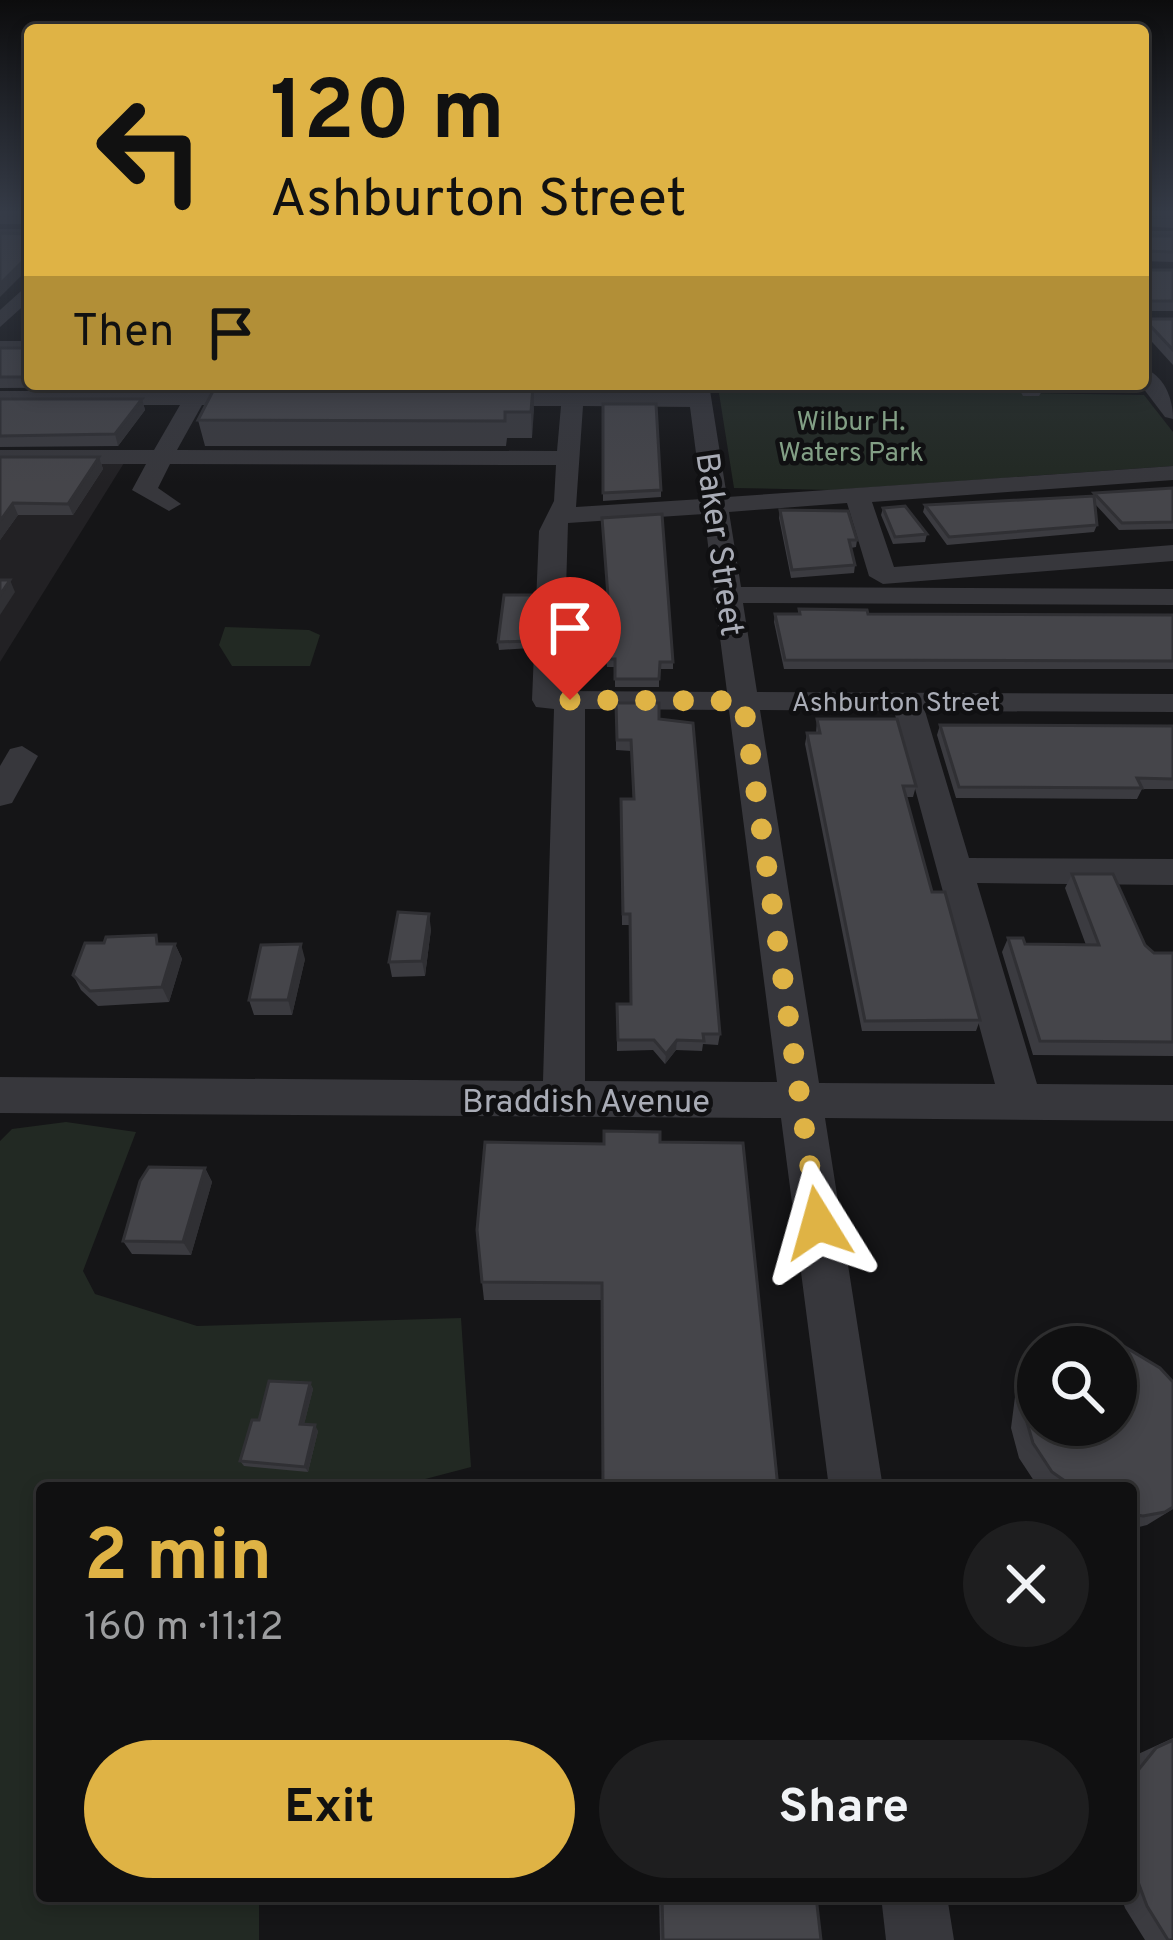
<!DOCTYPE html>
<html lang="en">
<head>
<meta charset="utf-8">
<style>
	:root { --surface:#101011; --page:#1e1e1f; --text:#f1f3f6; --muted:#9c9d9f; --line:#303031; --accent:#dfb345 }
	body { margin:0; font-family:Overpass,sans-serif; background:var(--page); color:var(--text); height:100vh; display:flex; flex-direction:column; font-size:45px; white-space:nowrap }
	* { box-sizing:border-box; margin:0 }
	p { font-size:39px; color:var(--muted) }
	.icon { flex:none; width:66px; height:66px; fill:none; stroke:currentColor; stroke-width:2; stroke-linecap:round; stroke-linejoin:round }
	.map { position:relative; flex:1; overflow:hidden }
	.side { position:absolute; left:36px; top:1482px; width:1101px; height:420px; display:flex; flex-direction:column; background:var(--surface); border-radius:12px; box-shadow:0 6px 18px #0003,0 0 0 3px var(--line) }
	.side>* { flex:none }
	.banner { position:absolute; left:24px; top:24px; width:1125px; height:366px; border-radius:12px; box-shadow:0 6px 18px #0003,0 0 0 3px var(--line); background:#dfb345; color:#111; overflow:hidden }
	.buttons { position:absolute; left:1017px; top:1326px; display:grid; gap:24px }
	.buttons a { display:grid; place-items:center; width:120px; height:120px; border-radius:50%; background:var(--surface); box-shadow:0 6px 18px #0003,0 0 0 3px var(--line); font-size:60px }
	.pin { position:absolute; display:grid; place-items:center; width:102px; height:102px; color:#fff; margin:-123px -51px; border-radius:50% 50% 50% 0; rotate:-45deg; box-shadow:0 0 12px #0007 }
	.pin .icon { rotate:45deg }
	.me { position:absolute; width:132px; margin:-66px; rotate:352deg; stroke-linejoin:round; filter:drop-shadow(0 0 9px #0008) }
	.turn { display:flex; align-items:center; gap:42px; height:252px; padding:0 48px; font-size:54px }
	.turn .icon { width:156px; height:156px; stroke-width:2.5 }
	.turn b { display:block; font-size:84px; line-height:102px }
	.then { display:flex; align-items:center; height:114px; padding:0 48px; background:#0003; gap:24px; font-size:45px }
	.round { display:grid; place-items:center; flex:none; width:126px; height:126px; border-radius:63px; background:var(--page) }
	.summary { display:flex; align-items:center; justify-content:space-between; height:204px; padding:0 48px }
	h1 { font-size:72px; font-weight:700; line-height:90px; color:var(--accent) }
	.action { display:flex; gap:24px; margin-top:auto; padding:24px 48px }
	.action a { flex:1; height:138px; border-radius:72px; background:var(--accent); color:#111; font-size:48px; font-weight:700; line-height:138px; text-align:center }
	.action a+a { background:var(--page); color:var(--text) }
	.map>svg:first-child { display:block }
	.built { fill:#222124 }
	.green { fill:#222923 }
	.lines { fill:none; stroke-linecap:round; stroke-linejoin:round }
	.minor { fill:#37373c; fill-rule:evenodd }
	.wall { fill:#3b3b40 }
	.shaded-wall { fill:#303034 }
	.building { fill:#45454a; stroke:#303034; stroke-width:3 }
	.route { stroke:#dfb345; stroke-width:21; stroke-dasharray:0 37.8 }
	.labels { text-anchor:middle; stroke-width:9; stroke-linejoin:round; paint-order:stroke }
	.far-park-label { font-size:27px; fill:#829f85; stroke:#101012 }
	.far-street-label { font-size:27px; fill:#a9acb6; stroke:#101012 }
	.street-label { font-size:33px; fill:#a9acb6; stroke:#101012 }
</style>
</head>
<body>
<div class="map">
<svg width="1173" height="1940" viewBox="0 0 1173 1940">
	<rect width="100%" height="100%" fill="#151517"/>
	<polygon class="built" points="0,463 124,463 0,662"/>
	<g class="green">
		<polygon points="1017,384 1023,393 1144,395 1173,432 1173,466 831,490 734,488 718,387"/>
		<polygon points="225,627 309,630 320,635 310,666 232,666 219,645"/>
		<polygon points="66,1122 136,1132 83,1271 95,1294 197,1326 461,1318 471,1467 391,1488 42,1488 42,1896 259,1896 259,1940 0,1940 0,1141 12,1129"/>
	</g>
	<g class="lines">
		<g class="minor">
			<rect x="0" y="229" width="30" height="10"/>
			<rect x="1143" y="231" width="30" height="10"/>
			<polygon points="30,283 30,300 0,327 0,310"/>
			<rect x="0" y="341" width="30" height="12"/>
			<path d="M 1143,368 C 1164,375 1173,398 1173,419 L 1165,417 L 1140,384 Z"/>
			<path d="M 191,384 L 213,384 L 209,391 L 263,391 L 274,398 L 263,405 L 202,405 L 177,450 L 557,451 L 561,406 L 484,406 L 473,399 L 484,392 L 562,393 L 562,384 L 584,384 L 583,393 L 689,393 L 687,384 L 709,384 L 727,497 L 1173,466 L 1173,480 L 872,502 L 894,567 L 1173,545 L 1173,561 L 883,584 L 869,576 L 847,503 L 729,512 L 741,587 L 1173,589 L 1173,605 L 743,603 L 757,692 L 1173,694 L 1173,712 L 925,711 L 969,858 L 1173,859 L 1173,885 L 977,883 L 1037,1084 L 1173,1085 L 1173,1121 L 825,1118 L 883,1488 L 829,1488 L 781,1118 L 0,1113 L 0,1077 L 543,1081 L 554,709 L 536,707 L 532,700 L 539,531 L 554,501 L 556,465 L 170,464 L 158,488 L 181,504 L 169,511 L 132,490 L 146,464 L 0,464 L 0,450 L 154,450 L 180,405 L 0,405 L 0,391 L 187,391 ZM 583,406 L 690,407 L 702,499 L 576,507 ZM 704,514 L 727,692 L 563,691 L 568,523 ZM 585,709 L 729,710 L 777,1082 L 585,1081 ZM 760,710 L 894,711 L 995,1084 L 819,1083 Z"/>
			<polygon points="1016,384 1038,384 1042,391 1039,396 1023,396"/>
			<polygon points="22,746 38,756 12,803 0,806 0,766 10,749"/>
			<polygon points="881,1896 947,1896 954,1940 886,1940"/>
		</g>
	</g>
	<g class="wall">
		<rect x="0" y="211" width="30" height="13"/>
		<polygon points="1143,211 1173,211 1173,228 1143,226"/>
		<polygon points="1146,236 1173,236 1173,262 1143,261"/>
		<polygon points="1146,270 1173,270 1173,311 1143,311"/>
		<polygon points="1144,319 1173,319 1173,365 1143,332"/>
		<polygon points="0,348 30,348 30,384 162,384 160,387 0,388"/>
		<polygon points="243,384 489,385 543,384 533,388 532,438 507,438 506,446 205,446 198,420"/>
		<rect x="604" y="384" width="51" height="4"/>
		<polygon points="1063,384 1119,384 1117,391 1068,391"/>
		<polygon points="0,399 142,399 145,410 118,446 0,447"/>
		<polygon points="603,404 661,490 661,497 603,501"/>
		<polygon points="0,457 99,457 103,469 73,515 18,515 0,540"/>
		<polygon points="1173,488 1173,529 1119,530 1095,504 1097,525 1094,532 947,545 923,512 925,505 1093,496 1094,493"/>
		<polygon points="883,508 927,534 925,542 893,544 881,515"/>
		<polygon points="780,510 857,540 856,547 851,548 855,565 854,573 791,578 779,518"/>
		<polygon points="531,595 530,648 499,650 498,642"/>
		<polygon points="570,596 673,662 673,669 659,669 659,687 615,687 615,667 607,667 605,646 569,646"/>
		<polygon points="799,609 868,614 1173,615 1173,669 784,669 774,622 775,614 798,614"/>
		<polygon points="616,703 659,719 720,1034 718,1045 703,1044 702,1051 676,1050 665,1064 653,1050 617,1051 617,1004 631,1004 629,925 622,925 621,799 633,799 631,751 616,750"/>
		<polygon points="817,719 916,786 913,797 906,797 932,892 980,1020 976,1031 862,1031 805,744 807,733 816,733"/>
		<polygon points="940,725 1173,726 1173,789 1142,789 1137,799 956,798 937,735"/>
		<polygon points="1072,874 1154,953 1173,953 1173,1056 1033,1055 1002,952 1008,938 1025,944 1086,945 1065,888"/>
		<polygon points="431,929 425,976 392,977 389,962"/>
		<polygon points="159,944 175,944 182,959 169,1002 98,1006 81,990 73,975"/>
		<polygon points="305,959 292,1015 254,1015 249,1000"/>
		<polygon points="604,1144 602,1300 484,1300 482,1282"/>
		<polygon points="205,1168 212,1182 191,1255 132,1254 123,1241"/>
		<polygon points="1029,1372 1173,1382 1173,1509 1147,1525 1131,1529 1131,1488 1038,1487 1019,1458 1011,1428 1016,1389"/>
		<polygon points="310,1383 313,1389 304,1424 318,1431 308,1472 244,1466 240,1461 259,1420"/>
		<polygon points="1173,1738 1173,1940 1145,1940 1125,1908 1121,1896 1131,1896 1131,1761 1136,1755"/>
		<polygon points="659,1896 816,1896 821,1940 660,1940"/>
	</g>
	<g class="shaded-wall">
		<polygon points="28,256 30,267 0,297 0,284"/>
		<polygon points="533,386 534,410 532,438 531,412"/>
		<polygon points="142,399 145,410 118,446 115,434"/>
		<polygon points="99,457 103,469 73,515 68,504"/>
		<polygon points="13,503 18,515 0,540 0,521"/>
		<polygon points="10,580 15,592 0,615 0,595"/>
		<polygon points="429,914 431,929 425,976 422,961"/>
		<polygon points="175,944 182,959 169,1002 162,987"/>
		<polygon points="301,944 305,959 292,1015 288,1000"/>
		<polygon points="677,1040 676,1050 665,1064 666,1054"/>
		<polygon points="205,1168 212,1182 191,1255 183,1242"/>
		<polygon points="310,1383 313,1389 303,1429 300,1424"/>
		<polygon points="315,1425 318,1431 308,1472 305,1467"/>
	</g>
	<g class="building">
		<polygon points="0,211 30,211 30,218 27,215 0,215"/>
		<polygon points="1143,211 1173,211 1173,218 1146,217 1143,227"/>
		<polygon points="30,225 30,256 28,256 0,284 0,233 27,234"/>
		<polygon points="1143,233 1146,236 1173,236 1173,252 1146,251 1143,261"/>
		<polygon points="1143,267 1146,270 1173,270 1173,301 1143,301 1143,312"/>
		<polygon points="1144,319 1173,319 1173,350"/>
		<rect x="0" y="348" width="30" height="29"/>
		<polygon points="227,385 533,386 531,412 505,412 505,421 198,420 214,389"/>
		<polygon points="0,399 142,399 115,434 0,436"/>
		<polygon points="603,404 656,404 661,490 603,493"/>
		<polygon points="0,457 99,457 68,504 13,503 0,521"/>
		<polygon points="1173,488 1173,522 1122,523 1094,493"/>
		<polygon points="1094,496 1097,525 949,537 925,505"/>
		<polygon points="905,506 927,534 895,537 883,508"/>
		<polygon points="780,510 848,511 857,540 849,540 855,565 792,570"/>
		<polygon points="662,514 673,662 660,662 659,679 615,679 615,659 607,659 605,638 569,639 570,596 608,596 602,518"/>
		<polygon points="0,580 10,580 0,595"/>
		<polygon points="504,595 531,595 529,641 498,642"/>
		<polygon points="799,609 867,610 868,614 1173,615 1173,661 785,660 775,614 800,614"/>
		<polygon points="616,703 659,703 659,719 693,723 720,1034 703,1034 704,1041 677,1040 666,1054 654,1040 618,1040 617,1004 631,1004 630,914 623,914 621,799 634,799 631,740 617,740"/>
		<polygon points="817,719 897,719 916,786 903,786 932,892 945,892 980,1020 865,1021 807,733 820,733"/>
		<polygon points="940,725 1173,726 1173,779 1137,778 1142,788 959,787"/>
		<polygon points="1072,874 1113,874 1145,945 1154,953 1173,953 1173,1042 1040,1041 1008,938 1023,938 1025,944 1099,945"/>
		<polygon points="398,912 429,914 422,961 389,962"/>
		<polygon points="156,935 157,944 175,944 162,987 90,991 73,975 85,943 104,943 106,937"/>
		<polygon points="301,944 288,1000 249,1000 261,945"/>
		<polygon points="604,1131 660,1132 660,1142 743,1143 778,1488 603,1488 602,1283 482,1282 477,1230 485,1142 604,1144"/>
		<polygon points="149,1167 205,1168 183,1242 123,1241 140,1181"/>
		<polygon points="1089,1339 1125,1347 1160,1368 1173,1382 1173,1507 1165,1512 1143,1516 1131,1514 1131,1488 1075,1488 1052,1472 1033,1443 1024,1412 1029,1372 1038,1362 1038,1425 1116,1425 1116,1347 1057,1347"/>
		<polygon points="269,1381 310,1383 300,1424 315,1425 305,1467 240,1461 252,1420 259,1420"/>
		<polygon points="1173,1740 1173,1940 1168,1940 1147,1906 1131,1863 1131,1792 1135,1774 1156,1748"/>
		<polygon points="662,1896 816,1896 821,1940 663,1940"/>
	</g>
	<linearGradient id="sky" x2="0" y2="1"><stop stop-color="#0c0c0d"/><stop offset="0.44" stop-color="#353b47"/><stop offset="1" stop-color="#353b47" stop-opacity="0"/></linearGradient>
	<rect width="1173" height="483" fill="url(#sky)"/>
	<g class="lines">
		<polyline class="route" points="570,700 743,701 818,1223"/>
	</g>
	<g class="labels">
		<g class="far-park-label">
			<text x="851" y="430">Wilbur H.<tspan x="851" dy="31">Waters Park</tspan></text>
		</g>
		<g class="far-street-label">
			<text x="896" y="711">Ashburton Street</text>
		</g>
		<g class="street-label">
			<text transform="translate(721 544) rotate(82)" y="12">Baker Street</text>
			<text x="586" y="1112">Braddish Avenue</text>
		</g>
	</g>
</svg>
<div class="buttons">
<a><svg class="icon" aria-label="search" viewBox="0 0 24 24"><circle cx="10" cy="10" r="6"/><path d="M15 15l6 6"/></svg></a>
</div>
<div class="pin" style="left:570px;top:700px;background:#d93025"><svg class="icon" aria-label="arrive" viewBox="0 0 24 24"><path d="M6 21V4h12l-3 4 3 4H6"/></svg></div>
<svg class="me" style="left:818px;top:1223px" viewBox="-20 -20 40 40"><path d="M0-17L14 15 0 8-14 15z" fill="#dfb345" stroke="#fff" stroke-width="4"/></svg>
<div class="banner">
<div class="turn"><svg class="icon" aria-label="left" viewBox="0 0 24 24"><path d="M17 20v-9H6M10 6l-5 5 5 5"/></svg><div><b>120 m</b>Ashburton Street</div></div>
<div class="then">Then<svg class="icon" aria-label="arrive" viewBox="0 0 24 24"><path d="M6 21V4h12l-3 4 3 4H6"/></svg></div>
</div>
<section class="side">
<div class="summary"><div><h1>2 min</h1><p>160 m · 11:12</p></div><a class="round"><svg class="icon" aria-label="close" viewBox="0 0 24 24"><path d="M6 6l12 12M18 6L6 18"/></svg></a></div>
<div class="action"><a>Exit</a><a>Share</a></div>
</section>
</div>
</body>
</html>
